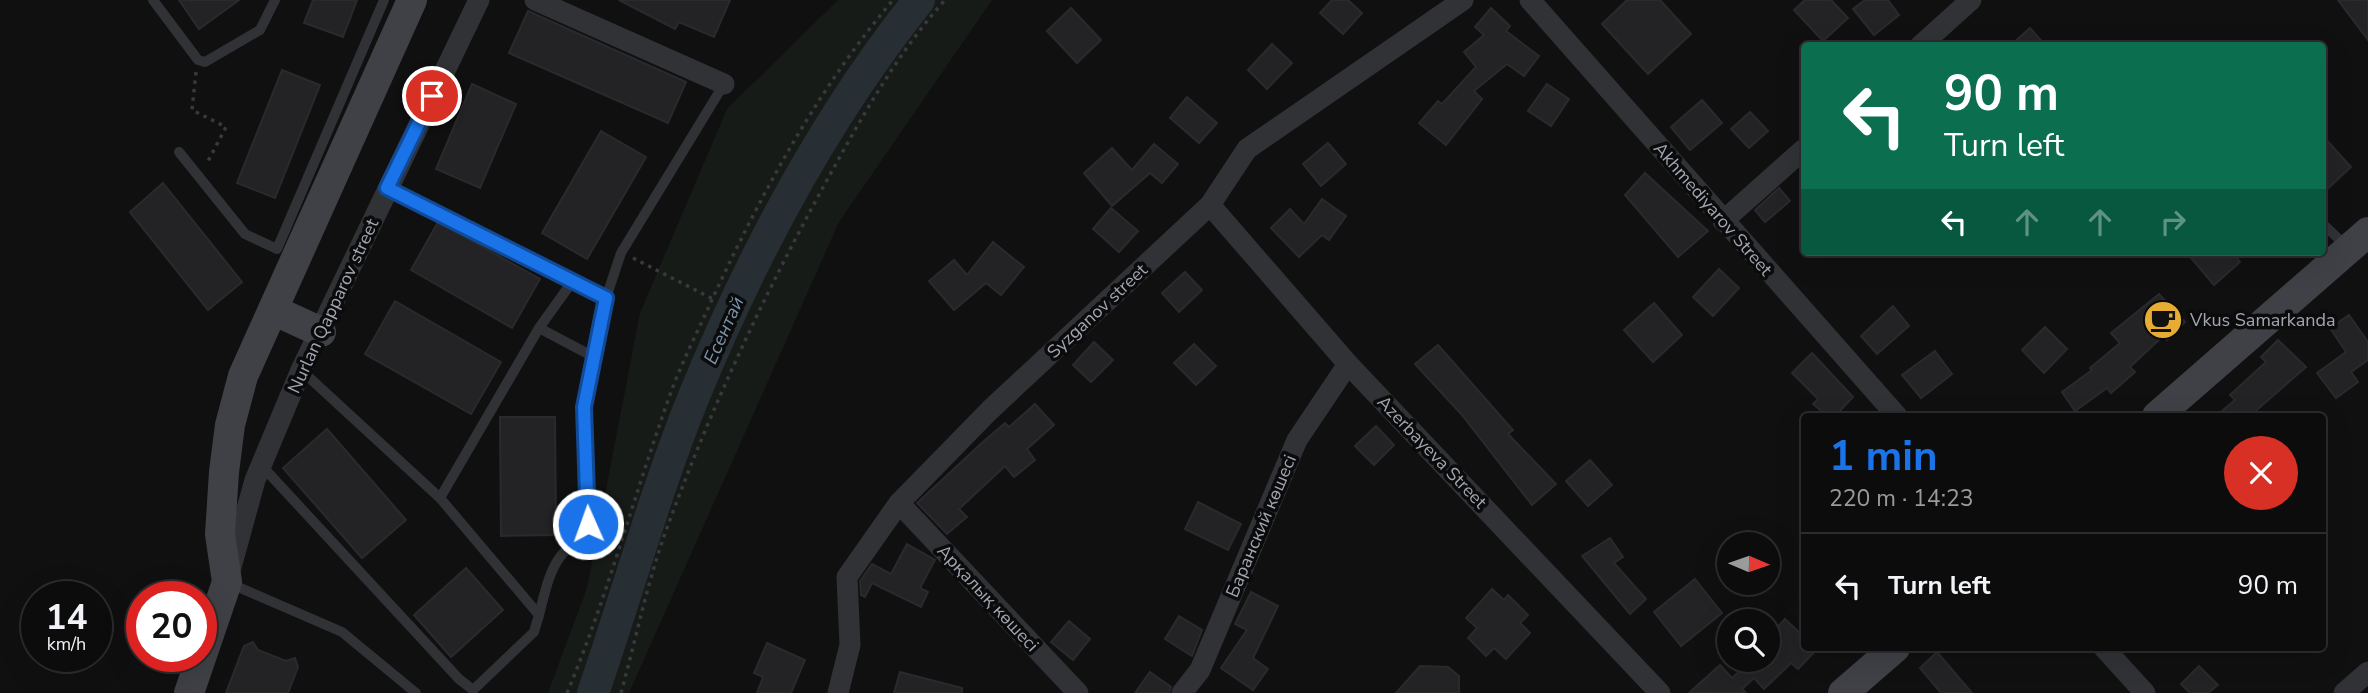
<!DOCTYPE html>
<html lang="en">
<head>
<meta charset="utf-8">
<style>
	:root { --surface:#0c0c0d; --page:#1a1a1b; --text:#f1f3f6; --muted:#9a9b9d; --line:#2c2c2e; --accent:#1a73e8 }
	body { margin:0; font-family:"Nunito Sans",sans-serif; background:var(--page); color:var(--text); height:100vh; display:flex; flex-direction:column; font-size:26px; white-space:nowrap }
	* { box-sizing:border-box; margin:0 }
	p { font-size:23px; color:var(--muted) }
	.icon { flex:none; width:38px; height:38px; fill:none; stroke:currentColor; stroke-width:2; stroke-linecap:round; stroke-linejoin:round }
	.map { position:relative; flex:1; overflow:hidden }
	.details { position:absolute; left:1801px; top:413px; width:525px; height:238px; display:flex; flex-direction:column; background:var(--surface); border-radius:7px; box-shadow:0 7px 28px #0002,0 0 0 2px var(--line) }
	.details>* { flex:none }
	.guide { position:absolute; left:1801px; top:42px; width:525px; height:214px; border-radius:7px; box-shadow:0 7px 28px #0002,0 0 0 2px var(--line); background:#0b6e4f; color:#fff; overflow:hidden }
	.needle { width:46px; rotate:92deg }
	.tools { position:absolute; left:1717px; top:532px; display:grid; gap:14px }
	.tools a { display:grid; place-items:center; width:63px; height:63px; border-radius:50%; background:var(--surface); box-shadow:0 7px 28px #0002,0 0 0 2px var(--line); font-size:35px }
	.speed { position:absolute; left:21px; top:581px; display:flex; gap:14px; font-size:35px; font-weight:700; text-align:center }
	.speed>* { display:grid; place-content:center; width:91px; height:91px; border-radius:50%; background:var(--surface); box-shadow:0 7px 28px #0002,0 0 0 2px var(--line); line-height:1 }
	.speed small { font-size:18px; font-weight:400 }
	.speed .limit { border:10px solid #d22; background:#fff; color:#111 }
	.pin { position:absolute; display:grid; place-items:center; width:60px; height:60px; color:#fff; margin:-30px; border:4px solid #fff; border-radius:50%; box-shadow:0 2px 7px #0007 }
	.me { position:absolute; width:77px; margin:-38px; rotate:358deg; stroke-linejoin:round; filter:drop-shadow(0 0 5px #0008) }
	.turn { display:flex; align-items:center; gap:24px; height:147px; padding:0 28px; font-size:32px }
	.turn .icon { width:91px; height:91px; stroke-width:2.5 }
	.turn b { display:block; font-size:49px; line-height:60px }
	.lanes { display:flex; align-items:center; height:66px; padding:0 28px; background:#0003; justify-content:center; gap:35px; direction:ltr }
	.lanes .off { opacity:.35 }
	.round { display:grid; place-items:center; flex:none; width:74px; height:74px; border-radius:37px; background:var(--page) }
	.headline { display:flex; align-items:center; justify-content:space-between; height:119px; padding:0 28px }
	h1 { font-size:42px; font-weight:700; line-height:52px; color:var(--accent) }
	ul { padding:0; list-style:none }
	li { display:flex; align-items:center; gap:21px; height:105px; padding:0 28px; border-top:2px solid var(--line) }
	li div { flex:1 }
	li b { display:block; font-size:26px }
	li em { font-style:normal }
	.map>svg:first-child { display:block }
	.green { fill:#171b17 }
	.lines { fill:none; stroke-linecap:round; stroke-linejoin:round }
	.river { stroke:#272e34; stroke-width:32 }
	.building { fill:#232325; stroke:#2a2a2d; stroke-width:2 }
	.path { stroke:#37393d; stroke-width:3.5; stroke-dasharray:3.5 5; stroke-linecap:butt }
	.lane { stroke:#313236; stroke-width:10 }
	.street { stroke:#313236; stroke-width:21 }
	.secondary { stroke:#3f4146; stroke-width:30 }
	.route-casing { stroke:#114b97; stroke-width:18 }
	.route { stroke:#1a73e8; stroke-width:12 }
	.labels { text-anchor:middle; stroke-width:7; stroke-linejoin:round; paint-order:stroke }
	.street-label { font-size:18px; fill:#a2a6b1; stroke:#0b0b0c }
	.poi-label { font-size:18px; fill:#a2a6b1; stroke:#0b0b0c; text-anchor:start }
	.water-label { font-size:19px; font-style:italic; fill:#7a93ab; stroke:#0b0b0c }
</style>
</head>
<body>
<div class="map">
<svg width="2368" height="693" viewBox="0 0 2368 693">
	<rect width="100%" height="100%" fill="#101011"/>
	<polygon class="green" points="838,0 992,0 839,222 629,693 548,693 587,588 640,313 727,109"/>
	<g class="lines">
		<path class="river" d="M 593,693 C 627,595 655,492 694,396 C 752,255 824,119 919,0"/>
	</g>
	<g class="building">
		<polygon points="179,0 239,0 199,29"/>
		<polygon points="313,0 357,0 343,37 304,23"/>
		<polygon points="619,0 730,0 714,37 679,22 675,29"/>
		<polygon points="1332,0 1348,0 1362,13 1343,34 1320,13"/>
		<polygon points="1627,0 1660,0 1691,34 1648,74 1602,24"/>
		<polygon points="1805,0 1831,0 1848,18 1823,41 1794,10"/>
		<polygon points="1865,0 1888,0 1899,15 1874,35 1853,9"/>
		<polygon points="2338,0 2368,0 2368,40"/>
		<polygon points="1071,8 1101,40 1077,63 1047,31"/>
		<polygon points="1491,8 1510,26 1506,31 1539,56 1524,76 1507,64 1474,91 1482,99 1446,145 1419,123 1438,101 1442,104 1476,67 1464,52 1484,35 1475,27"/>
		<polygon points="528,11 686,82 668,123 509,53"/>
		<polygon points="2030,28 2046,46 2010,46"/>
		<polygon points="1272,44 1292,63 1267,89 1248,70"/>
		<polygon points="282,70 320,85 275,198 237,183"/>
		<polygon points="472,84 516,104 480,188 436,169"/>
		<polygon points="1547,84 1569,99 1551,126 1528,111"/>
		<polygon points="1187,97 1217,123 1199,143 1170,118"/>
		<polygon points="1702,100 1722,123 1690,150 1671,127"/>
		<polygon points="1750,112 1768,131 1749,148 1731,129"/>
		<polygon points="601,131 646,157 587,259 542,233"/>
		<polygon points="2322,135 2351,167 2322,194"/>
		<polygon points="1328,143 1346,164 1321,186 1303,164"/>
		<polygon points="1154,144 1178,164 1162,183 1150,173 1112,206 1084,173 1112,148 1132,170"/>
		<polygon points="1645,173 1708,231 1678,257 1625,195"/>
		<polygon points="163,183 242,282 208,310 130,212"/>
		<polygon points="1779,188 1790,201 1765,222 1755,210"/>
		<polygon points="1322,199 1346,216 1329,240 1322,235 1299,257 1271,228 1290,209 1304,224"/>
		<polygon points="1111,208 1138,231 1119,252 1093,229"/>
		<polygon points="438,222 540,279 512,328 411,270"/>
		<polygon points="993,242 1024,267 1001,295 986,283 954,310 929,281 954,260 967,275"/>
		<polygon points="2186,252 2232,252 2240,262 2214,285"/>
		<polygon points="1719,269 1739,288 1713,316 1693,297"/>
		<polygon points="1185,272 1202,290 1179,312 1162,293"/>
		<polygon points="2159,294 2185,322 2167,340 2163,336 2130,367 2135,372 2111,393 2107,388 2075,411 2062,392 2092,370 2090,368 2120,343 2111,333"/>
		<polygon points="395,301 501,362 471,414 365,354"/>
		<polygon points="1654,303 1682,335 1653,362 1624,330"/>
		<polygon points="1893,306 1909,326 1877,354 1861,336"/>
		<polygon points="2349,315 2368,342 2368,360 2351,372 2358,382 2336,398 2317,373 2346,352 2330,328"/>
		<polygon points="2045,327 2067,349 2044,373 2022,350"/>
		<polygon points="2278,340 2306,367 2250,416 2216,416 2235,400 2230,395 2266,362 2261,357"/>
		<polygon points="1094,342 1113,360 1091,382 1073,365"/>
		<polygon points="1194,344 1216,366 1196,385 1174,363"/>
		<polygon points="1438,345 1513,430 1508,434 1556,484 1532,505 1462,415 1415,364"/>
		<polygon points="1935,351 1952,374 1921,398 1902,375"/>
		<polygon points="1812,353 1853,397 1835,416 1827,416 1813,404 1818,399 1792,373"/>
		<polygon points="1035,404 1054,425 1027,449 1035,460 1014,477 1005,466 959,509 967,517 947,534 917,503 984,441 1005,423 1009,427"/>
		<polygon points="500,417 555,417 556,535 501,536"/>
		<polygon points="1376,426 1394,445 1374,465 1355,446"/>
		<polygon points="327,429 406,520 362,558 283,468"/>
		<polygon points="1590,460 1612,485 1588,506 1566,481"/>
		<polygon points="1198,502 1241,524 1228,550 1185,529"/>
		<polygon points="1610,538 1623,557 1614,563 1646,599 1630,614 1582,556"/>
		<polygon points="907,544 935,560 920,588 928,592 921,607 872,583 865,597 861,595 860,581 872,564 891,574"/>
		<polygon points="466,568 503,610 451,657 414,615"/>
		<polygon points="1695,579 1722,613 1681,646 1654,612"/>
		<polygon points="1492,589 1504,600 1508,595 1528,615 1520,623 1530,633 1506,659 1494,648 1486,656 1468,638 1477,628 1466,618"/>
		<polygon points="1251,592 1278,606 1253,658 1268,669 1253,690 1221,668 1247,630 1235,624"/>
		<polygon points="1179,616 1202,630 1192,656 1165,639"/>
		<polygon points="1785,619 1804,637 1804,648 1818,648 1798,669 1791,663 1764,689 1754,678 1742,689 1746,693 1689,693 1720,665 1732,678 1752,660 1768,660 1768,637"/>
		<polygon points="1069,621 1090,639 1073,660 1051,642"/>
		<polygon points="253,642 258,650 286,661 295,658 298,667 288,693 226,693 244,646"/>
		<polygon points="767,643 805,660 791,693 757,693 763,677 754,673"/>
		<polygon points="1937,652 1972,693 1941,693 1920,668"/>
		<polygon points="1420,666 1448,667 1459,676 1459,693 1396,693"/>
		<polygon points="2199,666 2218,685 2208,693 2190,693 2181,684"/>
		<polygon points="900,672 962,688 962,693 894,693"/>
		<polygon points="1150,672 1171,687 1169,693 1135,693"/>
	</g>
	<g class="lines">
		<g class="path">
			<polyline points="196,72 192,110 226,127 206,165"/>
			<polyline points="633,258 713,299"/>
			<path d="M 567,693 C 608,595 635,492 671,392 C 682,362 697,333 710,304 C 760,196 816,91 893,0"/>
			<path d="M 621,693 C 635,642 646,589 663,539 C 706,419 760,303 821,191 C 858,124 894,57 945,0"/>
		</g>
		<g class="lane">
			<polyline points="153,0 198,60 205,62 260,30 275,0"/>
			<polyline points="179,152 245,234 277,249 384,0"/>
			<polyline points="387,188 606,298"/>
			<polyline points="2322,223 2347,247"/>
			<polyline points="539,328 594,357"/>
			<polyline points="262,466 459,679 473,690 534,632 539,615 440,498 301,370"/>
			<polyline points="440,498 539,328 572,282"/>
			<polyline points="229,583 342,632 416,693"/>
			<path d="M 539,615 C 544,597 548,573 560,557 C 570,543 583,541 588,524 L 584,407 L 606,298 L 621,253 L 724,84"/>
		</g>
		<g class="street">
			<polyline points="535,0 724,84"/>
			<polyline points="1530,0 1897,416"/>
			<polyline points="1920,46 1971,0"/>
			<polyline points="1210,205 1348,364 1660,693"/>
			<polyline points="1723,221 1804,149"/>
			<polyline points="899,503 1078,693"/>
			<polyline points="230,571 255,480 301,370 479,0"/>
			<polyline points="2104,648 2145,693"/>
			<polyline points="838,693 850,645 847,577 899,503 990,410 1210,205 1247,149 1463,0"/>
			<polyline points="1182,693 1200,670 1297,440 1348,364"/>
			<polyline points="2344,693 2368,672"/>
		</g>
		<g class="secondary">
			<polyline points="273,310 321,332"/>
			<polyline points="2157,416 2368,232"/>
			<polyline points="189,693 227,582 220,534 224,472 230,425 243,376 412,0"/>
			<polyline points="1843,693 1895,648"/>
		</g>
	</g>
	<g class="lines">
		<g class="route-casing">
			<polyline id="route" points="432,96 387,188 606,298 584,407 588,524"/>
		</g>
		<use href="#route" class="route"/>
	</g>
	<defs>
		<g id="cafe-disc" transform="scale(2.0125)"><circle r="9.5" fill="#e6ac33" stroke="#0b0b0c"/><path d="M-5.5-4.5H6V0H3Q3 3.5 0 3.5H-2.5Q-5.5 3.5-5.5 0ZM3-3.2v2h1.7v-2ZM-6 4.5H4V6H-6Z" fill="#111"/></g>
	</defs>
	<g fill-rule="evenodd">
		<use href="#cafe-disc" x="2163" y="320"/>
	</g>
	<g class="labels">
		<g class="street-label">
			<text transform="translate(1713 209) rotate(49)" y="6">Akhmediyarov Street</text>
			<text transform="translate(333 306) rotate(-65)" y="6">Nurlan Qapparov street</text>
			<text transform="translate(1097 311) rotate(-43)" y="6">Syzganov street</text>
			<text transform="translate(1432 452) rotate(46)" y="6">Azerbayeva Street</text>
			<text transform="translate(1261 526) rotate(-67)" y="6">Баранский көшесі</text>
			<text transform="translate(988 598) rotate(47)" y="6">Арқалық көшесі</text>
		</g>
		<g class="poi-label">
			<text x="2190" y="326">Vkus Samarkanda</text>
		</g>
		<g class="water-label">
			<text transform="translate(723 330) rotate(-66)" y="7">Есентай</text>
		</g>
	</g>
</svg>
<div class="tools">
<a><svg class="needle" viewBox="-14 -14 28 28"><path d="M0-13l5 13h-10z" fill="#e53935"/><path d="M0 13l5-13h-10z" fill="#9a9b9d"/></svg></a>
<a><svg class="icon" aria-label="search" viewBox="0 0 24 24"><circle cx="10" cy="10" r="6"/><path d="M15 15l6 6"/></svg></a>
</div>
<div class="speed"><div>14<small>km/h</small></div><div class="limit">20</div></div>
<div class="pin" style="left:432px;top:96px;background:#d93025"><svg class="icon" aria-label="arrive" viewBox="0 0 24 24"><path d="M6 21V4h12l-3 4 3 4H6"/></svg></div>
<svg class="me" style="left:588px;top:524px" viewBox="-20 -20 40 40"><circle r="17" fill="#1a73e8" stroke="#fff" stroke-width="3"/><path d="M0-11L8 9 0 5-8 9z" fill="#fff"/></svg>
<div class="guide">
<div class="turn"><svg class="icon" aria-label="left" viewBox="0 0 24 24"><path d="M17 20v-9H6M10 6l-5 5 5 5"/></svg><div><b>90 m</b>Turn left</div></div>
<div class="lanes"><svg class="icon" aria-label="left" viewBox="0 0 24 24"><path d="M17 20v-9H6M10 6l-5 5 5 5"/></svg><svg class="icon off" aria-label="ahead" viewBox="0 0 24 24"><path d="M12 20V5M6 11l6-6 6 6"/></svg><svg class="icon off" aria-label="ahead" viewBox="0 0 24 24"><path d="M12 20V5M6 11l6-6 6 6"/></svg><svg class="icon off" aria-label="right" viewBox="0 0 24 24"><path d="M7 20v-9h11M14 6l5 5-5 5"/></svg></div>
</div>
<section class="details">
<div class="headline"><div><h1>1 min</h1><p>220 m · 14:23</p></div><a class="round" style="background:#d93025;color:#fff"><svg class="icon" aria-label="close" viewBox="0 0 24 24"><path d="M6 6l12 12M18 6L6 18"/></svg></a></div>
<ul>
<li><svg class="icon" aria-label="left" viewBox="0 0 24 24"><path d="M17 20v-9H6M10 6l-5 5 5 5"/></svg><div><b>Turn left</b></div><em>90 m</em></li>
</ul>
</section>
</div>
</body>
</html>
